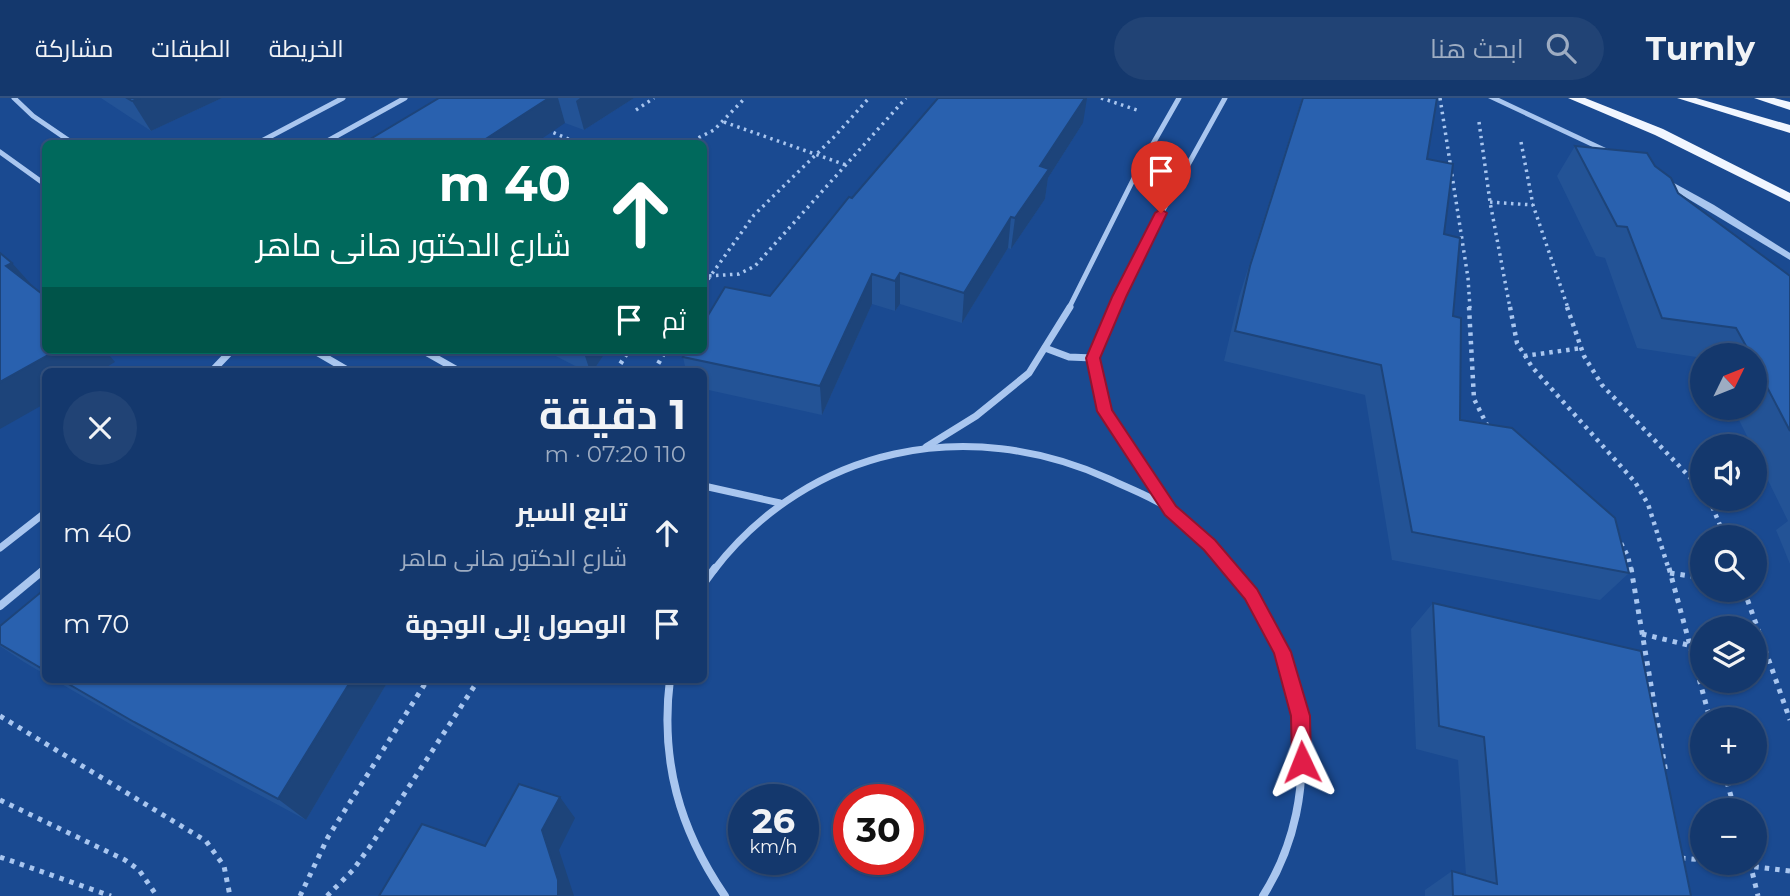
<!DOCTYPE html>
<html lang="ar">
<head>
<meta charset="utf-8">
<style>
	:root { --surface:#14386d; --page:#214375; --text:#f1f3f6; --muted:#9dacc2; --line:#335280 }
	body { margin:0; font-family:Montserrat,Cairo,sans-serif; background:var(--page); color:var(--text); direction:rtl; height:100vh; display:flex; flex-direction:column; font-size:26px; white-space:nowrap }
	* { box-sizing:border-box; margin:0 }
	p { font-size:23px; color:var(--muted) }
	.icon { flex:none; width:38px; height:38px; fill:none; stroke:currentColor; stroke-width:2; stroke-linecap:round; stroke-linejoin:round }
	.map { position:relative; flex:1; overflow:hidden; direction:ltr }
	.drawer { position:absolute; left:42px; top:270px; width:665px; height:315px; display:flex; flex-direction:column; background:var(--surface); border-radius:10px; box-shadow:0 2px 5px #0004,0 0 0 2px var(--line); direction:rtl }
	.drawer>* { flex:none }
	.hud { position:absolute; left:42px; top:42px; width:665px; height:214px; border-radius:10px; box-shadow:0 2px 5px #0004,0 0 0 2px var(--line); direction:rtl; background:#00695c; color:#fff; overflow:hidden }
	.needle { width:46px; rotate:47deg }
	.controls { position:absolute; left:1690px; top:245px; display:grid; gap:14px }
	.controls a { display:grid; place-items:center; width:77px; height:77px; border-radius:50%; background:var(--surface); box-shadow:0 2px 5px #0004,0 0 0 2px var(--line); font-size:35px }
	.speed { position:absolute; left:728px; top:686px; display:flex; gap:14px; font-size:35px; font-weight:700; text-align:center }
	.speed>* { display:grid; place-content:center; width:91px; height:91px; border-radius:50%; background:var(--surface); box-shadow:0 2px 5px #0004,0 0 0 2px var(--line); line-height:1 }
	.speed small { font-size:18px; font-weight:400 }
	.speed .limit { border:10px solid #d22; background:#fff; color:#111 }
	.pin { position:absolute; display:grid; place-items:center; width:60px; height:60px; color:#fff; margin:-72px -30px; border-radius:50% 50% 50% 0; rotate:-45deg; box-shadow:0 0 7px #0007 }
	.pin .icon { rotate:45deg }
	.me { position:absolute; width:77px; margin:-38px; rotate:358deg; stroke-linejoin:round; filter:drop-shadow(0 0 5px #0008) }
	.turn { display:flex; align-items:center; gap:24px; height:147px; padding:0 21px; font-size:32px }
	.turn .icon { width:91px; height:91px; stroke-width:2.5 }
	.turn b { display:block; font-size:49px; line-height:60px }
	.then { display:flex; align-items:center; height:66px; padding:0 21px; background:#0003; gap:14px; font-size:26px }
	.round { display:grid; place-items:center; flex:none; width:74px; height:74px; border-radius:37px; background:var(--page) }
	.head { display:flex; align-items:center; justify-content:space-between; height:119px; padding:0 21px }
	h1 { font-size:42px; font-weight:700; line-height:52px }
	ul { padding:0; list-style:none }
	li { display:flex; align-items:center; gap:21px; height:91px; padding:0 21px }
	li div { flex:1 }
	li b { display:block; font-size:26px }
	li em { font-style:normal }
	header { display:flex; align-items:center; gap:42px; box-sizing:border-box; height:98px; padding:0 35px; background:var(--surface); border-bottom:2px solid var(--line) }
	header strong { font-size:33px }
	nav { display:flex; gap:38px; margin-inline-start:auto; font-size:24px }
	.search { width:490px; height:63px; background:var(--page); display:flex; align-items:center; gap:18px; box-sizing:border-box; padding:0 24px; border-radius:38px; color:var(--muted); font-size:26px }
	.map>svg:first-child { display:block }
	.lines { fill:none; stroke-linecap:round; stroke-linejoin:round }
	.path-far2 { stroke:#a9c6ef; stroke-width:3.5; stroke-dasharray:2.5 4.5; stroke-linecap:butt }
	.path-far1 { stroke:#a9c6ef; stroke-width:4.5; stroke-dasharray:3.5 5; stroke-linecap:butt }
	.path { stroke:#a9c6ef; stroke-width:5; stroke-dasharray:4.5 6; stroke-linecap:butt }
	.minor-far2 { stroke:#a9c6ef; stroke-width:5 }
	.minor-far1 { stroke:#a9c6ef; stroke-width:7 }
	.minor { stroke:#a9c6ef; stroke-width:8 }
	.tertiary { fill:#a9c6ef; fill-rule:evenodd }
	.primary { fill:#f1f6ff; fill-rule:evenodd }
	.wall { fill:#235396 }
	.shaded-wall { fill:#1d447a }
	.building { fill:#2961af; stroke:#1d447a; stroke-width:2 }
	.route { fill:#e11d48; stroke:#92132f; stroke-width:2 }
</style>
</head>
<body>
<header>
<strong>Turnly</strong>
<div class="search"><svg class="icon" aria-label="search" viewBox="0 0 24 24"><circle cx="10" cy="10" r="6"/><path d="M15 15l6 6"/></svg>ابحث هنا</div>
<nav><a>الخريطة</a><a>الطبقات</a><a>مشاركة</a></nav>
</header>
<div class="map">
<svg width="1790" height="798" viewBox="0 0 1790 798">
	<rect width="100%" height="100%" fill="#1a4a91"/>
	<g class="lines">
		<g class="path-far2">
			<polyline points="1101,0 1140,13"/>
			<polyline points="1440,0 1468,180 1470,210"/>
			<polyline points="636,12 654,0"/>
			<polyline points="724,24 846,67"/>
			<polyline points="1479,24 1490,104 1510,210"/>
			<polyline points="547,32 580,46"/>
			<polyline points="1521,44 1533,107 1568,210"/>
			<polyline points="686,46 714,32 745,0"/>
			<polyline points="1490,104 1533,107"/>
			<polyline points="709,178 739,176 755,168 906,0"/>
			<polyline points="704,187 754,117 835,38 869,0"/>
		</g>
		<g class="path-far1">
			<polyline points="1469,209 1474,301 1488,329"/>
			<polyline points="1510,209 1517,245 1532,269 1635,384 1648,406 1669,472"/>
			<polyline points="1567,209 1584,258 1602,287 1703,393"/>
			<polyline points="1524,258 1582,250"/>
			<polyline points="616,273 629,252"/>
			<polyline points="654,273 666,252"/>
			<polyline points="1709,401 1725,439"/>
			<polyline points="1617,438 1628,458 1631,472"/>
		</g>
		<g class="path">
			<polyline points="1631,470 1666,675"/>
			<polyline points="1669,470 1710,621"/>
			<polyline points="1670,475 1703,480"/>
			<polyline points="1744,492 1790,622"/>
			<polyline points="1642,536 1688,547"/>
			<polyline points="0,618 206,743 224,768 230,798"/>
			<polyline points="1724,674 1735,712"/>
			<polyline points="0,702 125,762 139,772 157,798"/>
			<polyline points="0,759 111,798"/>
			<polyline points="1681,760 1703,762"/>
			<polyline points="1723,765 1790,773"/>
			<polyline points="1750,765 1758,798"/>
			<polyline points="300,798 328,739 428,581"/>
			<polyline points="327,798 353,772 371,747 479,581"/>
		</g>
		<g class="minor-far2">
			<polyline points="14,0 33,18 74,46"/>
			<polyline points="256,46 343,0"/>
			<polyline points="322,46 405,0"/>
			<polyline points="0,54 46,87"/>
			<polyline points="1069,210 1138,72 1179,0"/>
			<polyline points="1115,210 1141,152 1225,0"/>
		</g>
		<g class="minor-far1">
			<polyline points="1116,209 1093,260 1105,313 1168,409"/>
			<polyline points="1045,250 1069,259 1093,260"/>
			<polyline points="313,252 349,273"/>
			<polyline points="422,252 459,273"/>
			<polyline points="212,273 232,252"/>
			<polyline points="926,349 976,318 1029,275 1070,209"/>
			<polyline points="704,388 780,405"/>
			<polyline points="0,450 46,414"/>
			<polyline points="43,472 46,470"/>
			<path d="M 714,472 C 810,348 968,317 1109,381 C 1130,391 1153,399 1171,412 C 1194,429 1213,451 1231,472"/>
		</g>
		<g class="minor">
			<path d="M 1230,470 C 1307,561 1328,695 1263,798"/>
			<polyline points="704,485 715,470"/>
			<polyline points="0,508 46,470"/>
			<path d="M 670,581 C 660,662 679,731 725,798"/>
		</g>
		<g class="tertiary">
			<polygon points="1488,0 1499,0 1623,58 1616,60"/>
			<polygon points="1663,79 1714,107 1790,155 1790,162 1660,84 1660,80"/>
		</g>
		<g class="primary">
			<polygon points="1568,0 1585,0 1663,31 1790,95 1790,104 1655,37"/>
			<polygon points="1677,0 1696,0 1790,27 1790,35"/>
			<polygon points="1754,0 1774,0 1790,4 1790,12"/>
		</g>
	</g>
	<g class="wall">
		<polygon points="101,0 222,0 151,33"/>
		<polygon points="439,0 634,0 584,32 565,25"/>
		<polygon points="1302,0 1437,0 1427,61 1444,136 1453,218 1460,322 1629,475 1600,502 1392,462 1365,297 1224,263 1239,199"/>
		<polygon points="1083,25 1048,80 1045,101 1011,151 1008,150 962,225 900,206 895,213 872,206 822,317 704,291 704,273 686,273 683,259 770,198 852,100"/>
		<polygon points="1575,48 1655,68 1678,95 1790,178 1790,466 1776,432 1788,423 1755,356 1755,348 1752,348 1733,310 1755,310 1755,257 1703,257 1703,260 1637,250 1605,160 1596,158 1557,78"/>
		<polygon points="544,252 607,252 593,273 585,273"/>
		<polygon points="46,490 46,577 24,564 0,548 0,528"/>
		<polygon points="1433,505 1691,798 1425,798 1425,792 1452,773 1466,777 1458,662 1416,651 1411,531"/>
		<polygon points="53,581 384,581 387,585 306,722 168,648"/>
	</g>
	<g class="shaded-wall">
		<polygon points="140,0 222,0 151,33 132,3"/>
		<polygon points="549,0 558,0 565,25 534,46 478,46"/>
		<polygon points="580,0 634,0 584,32 576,3"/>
		<polygon points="1085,0 1087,0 1083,25 1048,80 1045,101 1011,151 1015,120 1040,68"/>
		<polygon points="1011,119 1008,150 962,225 964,195"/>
		<polygon points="12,165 39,195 6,168"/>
		<polygon points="900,175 900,206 895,213 895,183"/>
		<polygon points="872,176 872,206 822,317 820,288"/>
		<polygon points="57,252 105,252 115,264 100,273 46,273 46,305 0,331 0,284"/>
		<polygon points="583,252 607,252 593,273 590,273"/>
		<polygon points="352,581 384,581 387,585 306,722 278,701"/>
		<polygon points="560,699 575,720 559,752 574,798 558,798 542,732"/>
	</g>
	<g class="building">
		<polygon points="127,0 140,0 132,3"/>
		<polygon points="439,0 549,0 478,46 362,46"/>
		<polygon points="938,0 1085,0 1040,68 1049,71 1015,120 1011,119 964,195 900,175 895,183 872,176 820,288 683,259 687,252 704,252 704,224 725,189 770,198 849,99 852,100"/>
		<polygon points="1303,0 1437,0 1427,61 1453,66 1444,136 1460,140 1453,218 1461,220 1460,322 1512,330 1615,420 1629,475 1412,434 1381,267 1235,233 1250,168"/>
		<polygon points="1575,48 1647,55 1655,68 1671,80 1678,95 1790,178 1790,333 1755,266 1755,257 1751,257 1736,230 1662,220 1627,129 1617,128"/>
		<polygon points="0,155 12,165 6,168 46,199 46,252 57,252 0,284"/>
		<polygon points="46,490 46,573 0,546 0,528"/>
		<polygon points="1433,505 1641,553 1691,798 1453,798 1452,773 1497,786 1484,639 1439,628"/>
		<polygon points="60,581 352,581 278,701 134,624"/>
		<polygon points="519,686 560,699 542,732 558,782 558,798 379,798 422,726 485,748"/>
	</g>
	<polygon class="route" points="1161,111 1167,115 1126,199 1100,260 1112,312 1176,408 1215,442 1257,491 1291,554 1310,618 1311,664 1309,671 1302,674 1295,671 1292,664 1291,618 1274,555 1245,501 1204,452 1165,417 1097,313 1086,260 1112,199 1155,115"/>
</svg>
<div class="controls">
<a><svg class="needle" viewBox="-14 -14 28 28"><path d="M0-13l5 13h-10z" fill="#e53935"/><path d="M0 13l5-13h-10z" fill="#9dacc2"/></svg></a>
<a><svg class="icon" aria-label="sound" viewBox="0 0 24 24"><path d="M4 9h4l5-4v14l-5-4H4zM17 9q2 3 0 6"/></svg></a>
<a><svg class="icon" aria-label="search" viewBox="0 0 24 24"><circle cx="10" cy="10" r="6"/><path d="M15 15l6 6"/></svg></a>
<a><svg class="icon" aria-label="layers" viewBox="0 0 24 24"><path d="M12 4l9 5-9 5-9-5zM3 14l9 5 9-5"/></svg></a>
<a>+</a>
<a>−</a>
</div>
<div class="speed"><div>26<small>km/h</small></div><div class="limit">30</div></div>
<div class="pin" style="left:1161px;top:115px;background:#d93025"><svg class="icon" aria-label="arrive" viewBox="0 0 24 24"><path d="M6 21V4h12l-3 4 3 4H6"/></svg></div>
<svg class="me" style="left:1302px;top:664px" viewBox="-20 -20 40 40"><path d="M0-17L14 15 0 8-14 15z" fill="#e11d48" stroke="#fff" stroke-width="4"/></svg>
<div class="hud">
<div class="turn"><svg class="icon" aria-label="ahead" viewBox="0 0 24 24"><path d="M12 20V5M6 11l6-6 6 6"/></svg><div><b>40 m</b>شارع الدكتور هانى ماهر</div></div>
<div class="then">ثم<svg class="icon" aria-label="arrive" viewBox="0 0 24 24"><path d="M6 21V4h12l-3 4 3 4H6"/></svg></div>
</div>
<section class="drawer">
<div class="head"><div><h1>1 دقيقة</h1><p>110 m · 07:20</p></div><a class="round"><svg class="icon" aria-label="close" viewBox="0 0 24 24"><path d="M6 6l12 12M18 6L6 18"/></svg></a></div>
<ul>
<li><svg class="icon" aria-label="ahead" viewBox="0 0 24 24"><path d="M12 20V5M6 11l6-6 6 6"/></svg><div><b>تابع السير</b><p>شارع الدكتور هانى ماهر</p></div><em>40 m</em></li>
<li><svg class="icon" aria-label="arrive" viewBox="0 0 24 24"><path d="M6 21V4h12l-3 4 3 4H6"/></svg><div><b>الوصول إلى الوجهة</b></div><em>70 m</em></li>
</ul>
</section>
</div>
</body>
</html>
